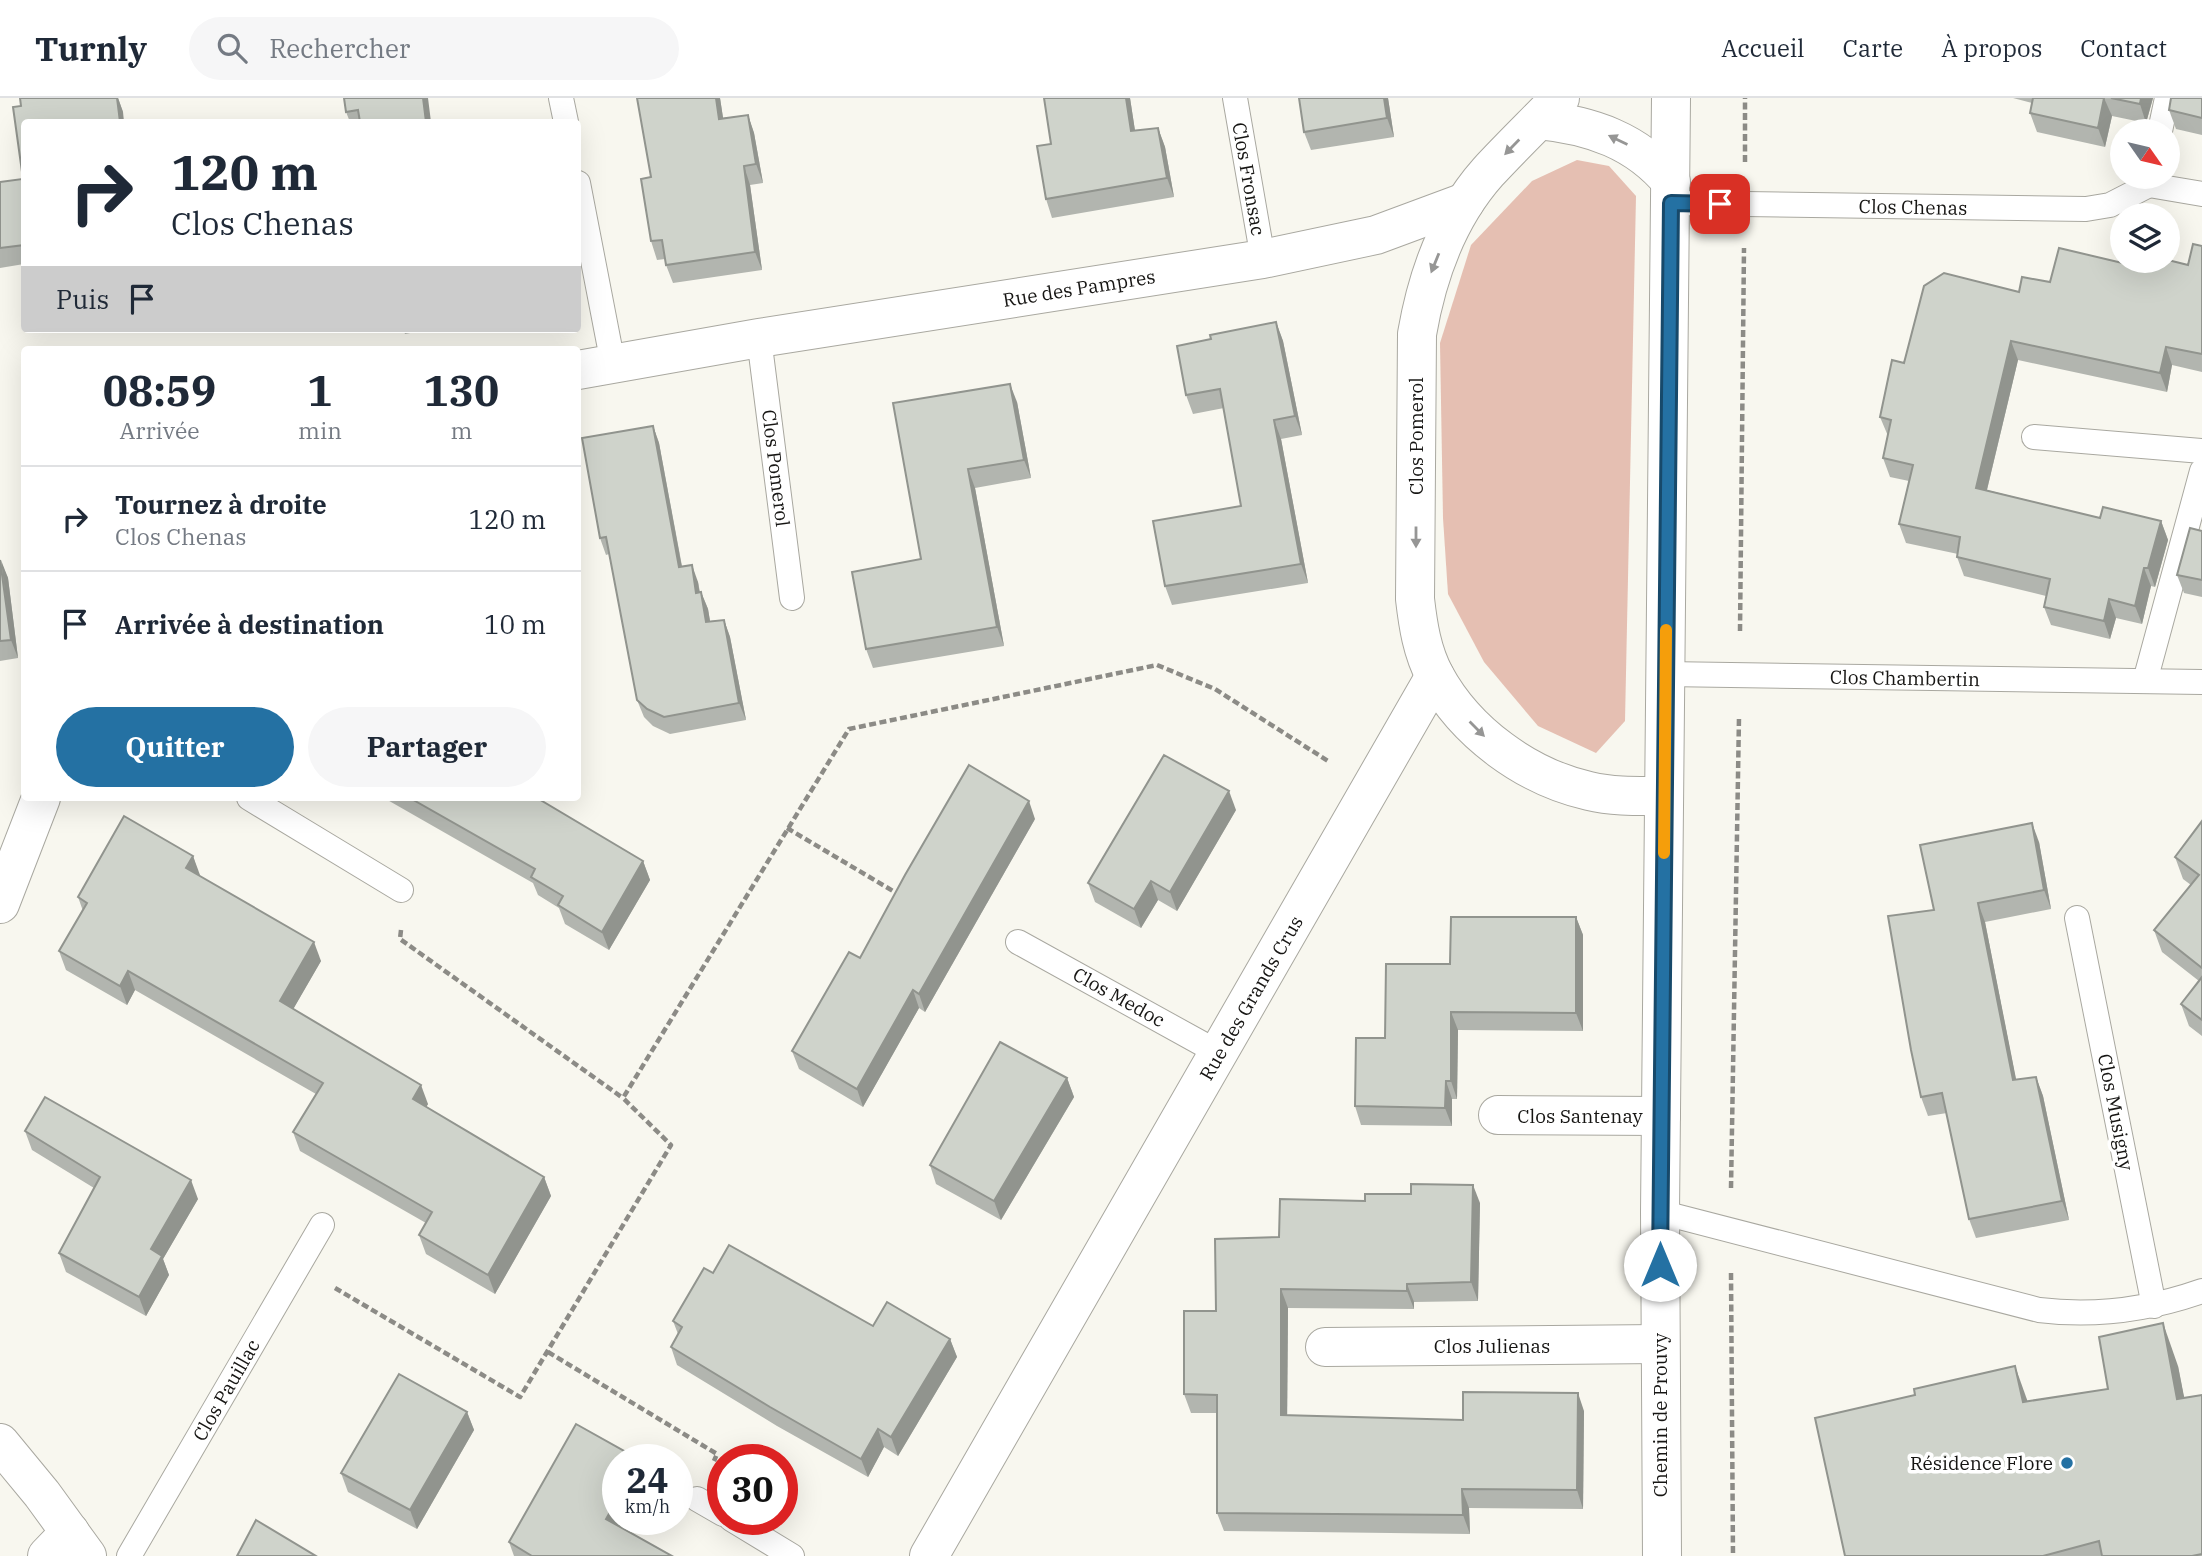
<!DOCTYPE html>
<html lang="fr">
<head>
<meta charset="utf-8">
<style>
	:root { --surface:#fff; --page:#f6f6f7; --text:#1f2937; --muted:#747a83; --line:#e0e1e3; --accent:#2471a3 }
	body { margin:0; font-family:"IBM Plex Serif",serif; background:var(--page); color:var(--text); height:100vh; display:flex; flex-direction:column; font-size:26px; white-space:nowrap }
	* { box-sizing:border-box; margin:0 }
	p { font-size:23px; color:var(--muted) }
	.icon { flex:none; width:38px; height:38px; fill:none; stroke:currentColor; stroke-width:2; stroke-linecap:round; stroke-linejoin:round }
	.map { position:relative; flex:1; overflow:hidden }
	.panel { position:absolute; left:21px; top:248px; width:560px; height:455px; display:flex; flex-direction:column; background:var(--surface); border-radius:7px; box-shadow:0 7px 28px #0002 }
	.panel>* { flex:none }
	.guide { position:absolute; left:21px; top:21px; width:560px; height:214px; border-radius:7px; box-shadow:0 7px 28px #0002; background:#fff; color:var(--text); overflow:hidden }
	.needle { width:46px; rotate:124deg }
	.fabs { position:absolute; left:2110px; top:21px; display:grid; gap:14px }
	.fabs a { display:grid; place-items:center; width:70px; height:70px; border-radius:50%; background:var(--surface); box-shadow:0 7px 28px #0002; font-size:35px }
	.speed { position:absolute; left:602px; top:1346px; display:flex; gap:14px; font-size:35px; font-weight:700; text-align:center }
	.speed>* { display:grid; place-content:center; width:91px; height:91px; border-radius:50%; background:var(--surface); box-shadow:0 7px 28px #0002; line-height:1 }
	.speed small { font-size:18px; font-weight:400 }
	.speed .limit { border:10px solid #d22; background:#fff; color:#111 }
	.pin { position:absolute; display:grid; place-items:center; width:60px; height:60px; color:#fff; margin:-30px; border-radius:14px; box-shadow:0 4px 10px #0006 }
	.me { position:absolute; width:77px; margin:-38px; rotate:0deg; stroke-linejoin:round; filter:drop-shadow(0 0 5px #0008) }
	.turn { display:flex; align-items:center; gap:24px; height:147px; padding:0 35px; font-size:32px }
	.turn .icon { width:91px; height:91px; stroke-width:2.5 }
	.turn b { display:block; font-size:49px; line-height:60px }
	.then { display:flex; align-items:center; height:66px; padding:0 35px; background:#0003; gap:14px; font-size:26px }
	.eta { display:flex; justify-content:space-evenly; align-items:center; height:119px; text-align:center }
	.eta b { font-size:42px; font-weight:700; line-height:49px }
	.button { display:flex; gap:14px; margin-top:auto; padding:14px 35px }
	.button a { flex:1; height:80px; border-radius:42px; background:var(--accent); color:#fff; font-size:28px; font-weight:700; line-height:80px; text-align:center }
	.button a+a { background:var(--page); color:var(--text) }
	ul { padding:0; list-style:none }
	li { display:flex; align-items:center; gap:21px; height:105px; padding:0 35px; border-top:2px solid var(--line) }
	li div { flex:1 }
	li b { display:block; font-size:26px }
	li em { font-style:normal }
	header { display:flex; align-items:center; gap:42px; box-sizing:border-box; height:98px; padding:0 35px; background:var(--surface); border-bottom:2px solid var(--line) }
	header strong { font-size:33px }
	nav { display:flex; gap:38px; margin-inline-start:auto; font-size:24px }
	.search { width:490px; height:63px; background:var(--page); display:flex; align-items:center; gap:18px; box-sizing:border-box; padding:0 24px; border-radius:38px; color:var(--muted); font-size:26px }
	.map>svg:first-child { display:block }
	.green { fill:#e5bfb2 }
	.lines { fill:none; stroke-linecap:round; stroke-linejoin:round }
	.lane-casing { stroke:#a9a8a0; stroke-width:26 }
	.street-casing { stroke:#a9a8a0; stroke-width:40 }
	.path { stroke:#8c8b86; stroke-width:4.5; stroke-dasharray:7 3.5; stroke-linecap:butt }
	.lane { stroke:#fff; stroke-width:24 }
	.street { stroke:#fff; stroke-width:38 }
	.wall { fill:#b2b5af }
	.shaded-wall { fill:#91948e }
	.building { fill:#cfd3cb; stroke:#91948e; stroke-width:2 }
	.oneway { fill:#969695 }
	.route-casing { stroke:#17496a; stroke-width:18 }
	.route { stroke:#2471a3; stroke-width:12 }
	.slow { stroke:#f59e0b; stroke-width:12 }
	.poi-dot { fill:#2471a3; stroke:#fff; stroke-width:2.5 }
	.labels { text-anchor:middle; stroke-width:7; stroke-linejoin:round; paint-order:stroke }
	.street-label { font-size:19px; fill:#161513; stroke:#fff }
	.poi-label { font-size:19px; fill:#161513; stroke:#fff; text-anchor:end }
</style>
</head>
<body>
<header>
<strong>Turnly</strong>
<div class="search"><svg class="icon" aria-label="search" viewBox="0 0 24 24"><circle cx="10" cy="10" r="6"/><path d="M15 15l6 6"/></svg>Rechercher</div>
<nav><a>Accueil</a><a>Carte</a><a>À propos</a><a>Contact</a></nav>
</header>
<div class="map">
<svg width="2202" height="1458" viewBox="0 0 2202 1458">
	<rect width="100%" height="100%" fill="#f8f7ef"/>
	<polygon class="green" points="1577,62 1609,68 1636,98 1625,623 1596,655 1538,628 1484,564 1448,496 1443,420 1440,245 1471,147 1532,83"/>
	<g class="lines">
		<g class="lane-casing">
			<g id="lane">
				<polyline points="561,0 566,24"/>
				<polyline points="1235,0 1263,161"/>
				<polyline points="2160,33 2167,0"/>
				<polyline points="578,85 613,266"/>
				<polyline points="2149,87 2202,96"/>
				<polyline points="1671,105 2086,111 2110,107 2149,87 2151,79"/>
				<polyline points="759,240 792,500"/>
				<polyline points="2034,339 2202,353"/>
				<polyline points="1665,576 2202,584"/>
				<polyline points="2145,583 2202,373"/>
				<polyline points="249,700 401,792"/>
				<polyline points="2077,820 2154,1208"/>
				<polyline points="1018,844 1219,955"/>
				<path d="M 1660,1114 L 2039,1212 C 2096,1219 2148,1212 2202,1193"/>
				<polyline points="697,1401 723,1416"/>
				<polyline points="731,1421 792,1458"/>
				<polyline points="129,1458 322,1127"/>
			</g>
		</g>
		<g class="street-casing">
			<g id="street">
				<path d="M 1560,0 C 1536,25 1511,49 1488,74 C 1448,119 1427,178 1417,236 L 1415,501 C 1418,527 1422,554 1435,578 C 1466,635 1527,679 1589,693 C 1614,699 1639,698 1664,698"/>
				<path d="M 1539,22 C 1591,27 1637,43 1671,84"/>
				<polyline points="578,272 759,240 1263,161 1376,137 1465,104"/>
				<polyline points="0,806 41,700"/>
				<polyline points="1498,1017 1661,1018"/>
				<polyline points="1325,1249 1660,1246"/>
				<polyline points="0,1345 42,1396 87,1458"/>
				<polyline points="47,1458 70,1434"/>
				<polyline points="929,1458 1435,578"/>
				<polyline points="1662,1458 1660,1114 1671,0"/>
			</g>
		</g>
		<g class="path">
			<polyline points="1745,64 1745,0"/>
			<polyline points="1740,533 1744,150"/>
			<polyline points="787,730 898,796"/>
			<polyline points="401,832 400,841 623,1000"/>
			<polyline points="1731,1090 1739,619"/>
			<polyline points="1731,1175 1733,1458"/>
			<polyline points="335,1190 520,1299 671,1047 623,1000 849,631 1157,567 1215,591 1328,663"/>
			<polyline points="548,1254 717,1356 714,1363"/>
		</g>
		<use href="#lane" class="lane"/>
		<use href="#street" class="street"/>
	</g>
	<g class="wall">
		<polygon points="20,0 118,0 123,14 24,24 24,166 0,170 0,84 23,81"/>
		<polygon points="344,0 431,24 350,24 346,14"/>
		<polygon points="637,0 720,0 723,20 748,17 754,35 763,85 750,87 762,172 673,185 666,167 665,161 657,162 651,143 651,79"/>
		<polygon points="1044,0 1130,0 1135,33 1158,30 1165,49 1174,99 1052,120 1046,101 1051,46"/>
		<polygon points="1388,0 1394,39 1311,52 1304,34"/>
		<polygon points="2013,0 2153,0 2146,25 2112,18 2105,49 2037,34 2030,15 2032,5"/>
		<polygon points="2202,0 2202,37 2176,31 2169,12"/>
		<polygon points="2202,148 2202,274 2172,267 2167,294 2018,262 1987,392 2100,420 2161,423 2168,442 2155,489 2151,488 2142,526 2116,520 2110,541 2051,527 2044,509 2046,498 1964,478 1957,459 1958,456 1906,445 1899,426 1909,383 1890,379 1883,360 1888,338 1880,319 1904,265 2019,194 2050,184 2188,167"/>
		<polygon points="1276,224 1283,243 1302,337 1281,341 1308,485 1172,507 1165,488 1241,408 1224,310 1193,316 1186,297 1211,241"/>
		<polygon points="403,231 431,231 405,236"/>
		<polygon points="1017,304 1031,380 975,390 1004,548 873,570 866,551 921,461 893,305"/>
		<polygon points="653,328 659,345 682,468 698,484 700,494 701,494 708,511 710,523 724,522 730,539 746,622 670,636 653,628 644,619 637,602 609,456 606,457 600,440"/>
		<polygon points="2202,433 2202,499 2184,495 2177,477"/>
		<polygon points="0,462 8,480 18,560 0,563"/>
		<polygon points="384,700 537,700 643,763 650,782 609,852 565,826 559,810 538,797 533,785"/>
		<polygon points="1236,712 1177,813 1158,802 1141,830 1095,804 1088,785"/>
		<polygon points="1035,721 925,914 919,910 863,1009 799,971 792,953 860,860"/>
		<polygon points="2202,723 2202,938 2189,928 2181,906 2199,883 2162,854 2154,832 2191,787 2183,781 2175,759"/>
		<polygon points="2039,744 2051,811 1985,824 2016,982 2036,979 2043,998 2069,1122 1976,1140 1969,1121 1947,1015 1928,1018 1921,999 1934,812"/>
		<polygon points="193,758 199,777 321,863 293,911 428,1006 426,1009 544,1079 551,1098 495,1196 426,1156 419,1137 426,1125 300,1053 293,1034 316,996 135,892 127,907 66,872 59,853 83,813 78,799"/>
		<polygon points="1576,819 1583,837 1583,933 1458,932 1457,1001 1452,1001 1452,1028 1361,1027 1355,1008 1385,940 1450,866"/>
		<polygon points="1067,980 1074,999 1001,1122 936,1086 930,1067"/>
		<polygon points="25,1033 198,1101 163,1161 169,1177 146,1218 66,1174 59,1155 94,1090 32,1052"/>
		<polygon points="1480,1105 1478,1203 1414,1204 1414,1211 1288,1210 1287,1318 1463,1322 1584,1313 1583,1411 1469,1410 1470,1436 1224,1433 1217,1415 1217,1315 1191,1315 1184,1296 1216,1213 1279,1139"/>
		<polygon points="713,1175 873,1228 950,1241 957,1259 898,1358 884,1349 868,1379 777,1328 677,1267 671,1249 678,1236 673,1223"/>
		<polygon points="2178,1268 2184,1300 2202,1297 2202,1458 1845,1458 2028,1303 2108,1291"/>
		<polygon points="467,1314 474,1332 417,1431 348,1394 341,1375"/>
		<polygon points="618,1362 624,1421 619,1429 672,1458 514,1458 509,1444"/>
	</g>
	<g class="shaded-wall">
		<polygon points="117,0 118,0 123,14 124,24 120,24"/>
		<polygon points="423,0 428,0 431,24 426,24"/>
		<polygon points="716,0 720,0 726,39 719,21"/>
		<polygon points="1126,0 1130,0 1138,52 1131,33"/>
		<polygon points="1384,0 1388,0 1394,39 1387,20"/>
		<polygon points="2104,0 2112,18 2105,49 2098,30"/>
		<polygon points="2141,0 2153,0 2146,25 2140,6"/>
		<polygon points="748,17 754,35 763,85 756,66"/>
		<polygon points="1158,30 1165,49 1174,99 1167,80"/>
		<polygon points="744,68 750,87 762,172 755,154"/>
		<polygon points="1276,224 1283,243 1302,337 1295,318"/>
		<polygon points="2011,243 2018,262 1983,408 1976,390"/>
		<polygon points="2166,249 2172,267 2167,294 2160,275"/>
		<polygon points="1010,286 1017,304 1031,380 1024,362"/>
		<polygon points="1274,322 1281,341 1308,485 1301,466"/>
		<polygon points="653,328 659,345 685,486 679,469"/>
		<polygon points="968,371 975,390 1004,548 997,529"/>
		<polygon points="2161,423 2168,442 2155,489 2148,470"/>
		<polygon points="1,462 8,480 18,560 11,542"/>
		<polygon points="692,467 698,484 702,512 696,495"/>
		<polygon points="2144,470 2151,488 2142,526 2135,508"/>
		<polygon points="701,494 708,511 713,541 706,524"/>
		<polygon points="2109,501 2116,520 2110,541 2104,523"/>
		<polygon points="724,522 730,539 746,622 739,605"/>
		<polygon points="1229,693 1236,712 1177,813 1170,794"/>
		<polygon points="1029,703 1035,721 925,914 919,896"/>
		<polygon points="2032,725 2039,744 2051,811 2044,792"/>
		<polygon points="193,758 200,777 193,789 186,770"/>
		<polygon points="643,763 650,782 609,852 602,834"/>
		<polygon points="1151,783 1158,802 1141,830 1134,811"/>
		<polygon points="1978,805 1985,824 2020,1001 2013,982"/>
		<polygon points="1576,819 1583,837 1583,933 1576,915"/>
		<polygon points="314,844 321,863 287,922 280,903"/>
		<polygon points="128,873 135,892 127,907 120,888"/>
		<polygon points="913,892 919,910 863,1009 857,991"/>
		<polygon points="1451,914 1458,932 1457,1001 1451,983"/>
		<polygon points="2036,979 2043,998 2069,1122 2062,1103"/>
		<polygon points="1067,980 1074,999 1001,1122 994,1103"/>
		<polygon points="1446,983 1452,1001 1452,1028 1445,1010"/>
		<polygon points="421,987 428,1006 420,1020 413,1001"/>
		<polygon points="544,1079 551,1098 495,1196 488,1177"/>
		<polygon points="191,1082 198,1101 163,1161 169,1177 146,1218 139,1199 151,1151"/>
		<polygon points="1473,1087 1480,1105 1478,1203 1471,1184"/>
		<polygon points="1407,1186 1414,1204 1414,1211 1407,1193"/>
		<polygon points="1281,1191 1288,1210 1287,1336 1281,1317"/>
		<polygon points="2163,1225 2178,1268 2193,1344 2177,1301"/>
		<polygon points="950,1241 957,1259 898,1358 891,1339"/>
		<polygon points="2015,1268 2030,1310 2023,1304"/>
		<polygon points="1578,1295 1584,1313 1583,1411 1577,1392"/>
		<polygon points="467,1314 474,1332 417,1431 410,1412"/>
		<polygon points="878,1331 884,1349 868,1379 861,1361"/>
		<polygon points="624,1353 627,1362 619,1362"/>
		<polygon points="618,1364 618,1390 612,1374"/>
		<polygon points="1462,1391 1469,1410 1470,1436 1463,1417"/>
		<polygon points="618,1400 618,1421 624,1421 613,1440 606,1421"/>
	</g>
	<g class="building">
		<polygon points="20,0 117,0 120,24 24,24 24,147 0,150 0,84 23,81 13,9 21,8"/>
		<polygon points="344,0 423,0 426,24 360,24 358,12 346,14"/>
		<polygon points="637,0 716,0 719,21 748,17 756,66 744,68 755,154 666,167 662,142 651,143 641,81 651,79"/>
		<polygon points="1044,0 1126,0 1131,33 1158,30 1167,80 1046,101 1037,48 1051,46"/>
		<polygon points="1299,0 1384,0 1387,20 1304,34"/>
		<polygon points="2033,0 2104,0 2098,30 2030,15"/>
		<polygon points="2111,0 2141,0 2140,6"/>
		<polygon points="2171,0 2202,0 2202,20 2169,12"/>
		<polygon points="2193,146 2202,148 2202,256 2166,249 2160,275 2011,243 1976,390 2100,420 2103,409 2161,423 2148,470 2144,470 2135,508 2109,501 2104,523 2044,509 2050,481 1957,459 1960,439 1899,426 1913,367 1883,360 1891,322 1880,319 1892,262 1904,265 1924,188 1944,175 2019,194 2022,179 2050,184 2059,150 2152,172 2154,163 2168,162 2188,167"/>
		<polygon points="1276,224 1295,318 1274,322 1301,466 1165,488 1153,423 1241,408 1220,291 1186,297 1177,248 1211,241 1210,237"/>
		<polygon points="1010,286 1024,362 968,371 997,529 866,551 852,474 921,461 893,305"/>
		<polygon points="653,328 679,469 692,467 696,495 701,494 706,524 724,522 739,605 664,619 647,611 637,602 606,439 600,440 582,340"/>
		<polygon points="2190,430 2202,433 2202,482 2177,477"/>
		<polygon points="0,462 11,542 0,543"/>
		<polygon points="1164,657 1229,693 1170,794 1151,783 1134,811 1088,785"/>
		<polygon points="969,667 1029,703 919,896 913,892 857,991 792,953 849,854 860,860 905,777"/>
		<polygon points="410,700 537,700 643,763 602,834 558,807 563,798 531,779 535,771"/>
		<polygon points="124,718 193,758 186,770 314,844 280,903 421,987 413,1001 544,1079 488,1177 419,1137 432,1114 293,1034 323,985 128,873 120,888 59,853 87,805 78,799"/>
		<polygon points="2202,723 2202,870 2154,832 2199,777 2175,759"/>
		<polygon points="2032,725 2044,792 1978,805 2013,982 2036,979 2062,1103 1969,1121 1942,995 1921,999 1911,952 1888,818 1934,812 1920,747"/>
		<polygon points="1451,819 1576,819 1576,915 1451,914 1451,983 1446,983 1445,1010 1355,1008 1356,940 1385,940 1386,866 1450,866"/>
		<polygon points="2202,879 2202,922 2181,906"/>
		<polygon points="1000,944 1067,980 994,1103 930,1067"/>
		<polygon points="45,999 191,1082 151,1151 162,1158 139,1199 59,1155 100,1079 25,1033"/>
		<polygon points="1411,1086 1473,1087 1471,1184 1407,1186 1407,1193 1281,1191 1281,1317 1463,1322 1463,1294 1578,1295 1577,1392 1462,1391 1463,1417 1217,1415 1217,1297 1184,1296 1184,1213 1216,1213 1215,1141 1279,1139 1280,1101 1365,1103 1365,1096 1411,1096"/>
		<polygon points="729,1147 873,1228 887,1204 950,1241 891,1339 878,1331 861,1361 770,1309 671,1249 682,1229 673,1223 704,1170 713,1175"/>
		<polygon points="2163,1225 2177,1301 2202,1297 2202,1456 2192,1458 2102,1458 2099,1443 2043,1458 1845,1458 1815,1320 1915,1297 1914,1291 2015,1268 2023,1304 2108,1291 2099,1239"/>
		<polygon points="399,1276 467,1314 410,1412 341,1375"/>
		<polygon points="576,1326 624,1353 619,1362 618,1362 618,1364 612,1374 618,1378 618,1400 606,1421 672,1458 532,1458 509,1444"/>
		<polygon points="256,1422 316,1458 237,1458"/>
	</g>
	<defs><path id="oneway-solid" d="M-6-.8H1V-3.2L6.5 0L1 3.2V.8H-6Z" transform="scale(1.75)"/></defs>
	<g class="oneway">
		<use href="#oneway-solid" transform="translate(1618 42) rotate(-154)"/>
		<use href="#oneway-solid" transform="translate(1512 49) rotate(134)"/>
		<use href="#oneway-solid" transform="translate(1435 165) rotate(112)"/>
		<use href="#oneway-solid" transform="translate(1416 439) rotate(90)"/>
		<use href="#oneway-solid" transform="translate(1477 631) rotate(45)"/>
	</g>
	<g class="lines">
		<g class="route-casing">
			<polyline id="route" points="1660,1167 1671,105 1720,106"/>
		</g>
		<use href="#route" class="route"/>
		<polyline class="slow" points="1664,755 1666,532"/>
	</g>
	<circle class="poi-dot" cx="2067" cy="1365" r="7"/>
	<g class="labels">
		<g class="street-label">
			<text transform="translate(1249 81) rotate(80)" y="7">Clos Fronsac</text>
			<text transform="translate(1913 109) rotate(1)" y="7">Clos Chenas</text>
			<text transform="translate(1079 190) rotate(-9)" y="7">Rue des Pampres</text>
			<text transform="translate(1416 338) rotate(-90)" y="7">Clos Pomerol</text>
			<text transform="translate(776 370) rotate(83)" y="7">Clos Pomerol</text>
			<text transform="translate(1905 580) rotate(1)" y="7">Clos Chambertin</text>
			<text transform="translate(1119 899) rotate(29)" y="7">Clos Medoc</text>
			<text transform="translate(1251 900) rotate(-60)" y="7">Rue des Grands Crus</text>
			<text transform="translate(2116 1014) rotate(79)" y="7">Clos Musigny</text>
			<text x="1580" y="1025">Clos Santenay</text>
			<text x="1492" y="1255">Clos Julienas</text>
			<text transform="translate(226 1292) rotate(-60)" y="7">Clos Pauillac</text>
			<text transform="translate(1660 1317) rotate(-90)" y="7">Chemin de Prouvy</text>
		</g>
		<g class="poi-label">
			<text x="2053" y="1372">Résidence Flore</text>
		</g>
	</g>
</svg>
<div class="fabs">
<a><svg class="needle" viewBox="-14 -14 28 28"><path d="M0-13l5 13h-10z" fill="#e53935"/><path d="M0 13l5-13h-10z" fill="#747a83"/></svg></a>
<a><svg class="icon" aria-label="layers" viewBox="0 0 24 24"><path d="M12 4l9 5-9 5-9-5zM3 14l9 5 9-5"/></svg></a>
</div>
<div class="speed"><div>24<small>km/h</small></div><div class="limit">30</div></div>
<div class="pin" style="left:1720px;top:106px;background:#d93025"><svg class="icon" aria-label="arrive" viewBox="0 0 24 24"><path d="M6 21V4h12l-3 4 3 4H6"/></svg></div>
<svg class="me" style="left:1660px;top:1167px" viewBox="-20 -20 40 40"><circle r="19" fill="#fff"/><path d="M0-13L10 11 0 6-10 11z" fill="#2471a3"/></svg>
<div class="guide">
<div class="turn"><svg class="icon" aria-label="right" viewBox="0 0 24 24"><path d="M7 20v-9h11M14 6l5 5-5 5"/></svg><div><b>120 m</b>Clos Chenas</div></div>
<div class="then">Puis<svg class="icon" aria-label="arrive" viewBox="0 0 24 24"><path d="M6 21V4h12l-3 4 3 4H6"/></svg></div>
</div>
<section class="panel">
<div class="eta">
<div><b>08:59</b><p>Arrivée</p></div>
<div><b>1</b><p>min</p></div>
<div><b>130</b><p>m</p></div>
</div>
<ul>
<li><svg class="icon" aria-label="right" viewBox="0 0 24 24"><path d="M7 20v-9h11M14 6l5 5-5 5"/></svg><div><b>Tournez à droite</b><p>Clos Chenas</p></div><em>120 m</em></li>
<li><svg class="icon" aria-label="arrive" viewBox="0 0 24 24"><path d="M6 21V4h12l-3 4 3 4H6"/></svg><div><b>Arrivée à destination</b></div><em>10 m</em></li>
</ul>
<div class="button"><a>Quitter</a><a>Partager</a></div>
</section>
</div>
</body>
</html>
